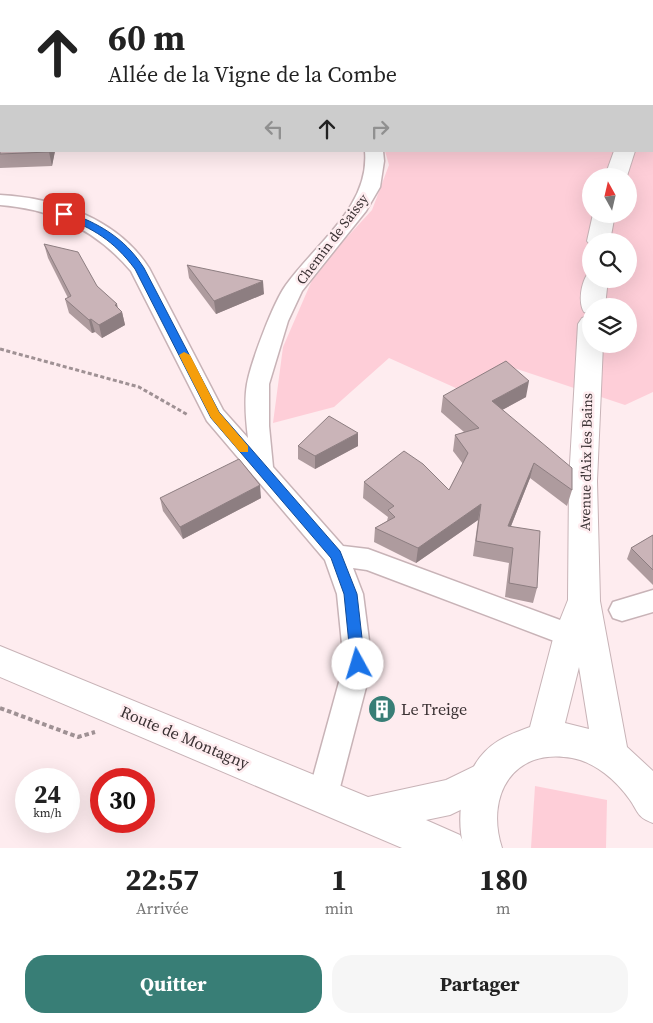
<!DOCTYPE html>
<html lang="fr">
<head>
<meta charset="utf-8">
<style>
	:root { --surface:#fff; --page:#f6f6f6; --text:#222; --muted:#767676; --accent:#387e76 }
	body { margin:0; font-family:"Source Serif 4",serif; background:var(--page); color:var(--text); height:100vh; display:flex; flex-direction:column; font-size:19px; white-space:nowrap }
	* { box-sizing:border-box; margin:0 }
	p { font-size:16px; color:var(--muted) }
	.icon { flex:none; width:28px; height:28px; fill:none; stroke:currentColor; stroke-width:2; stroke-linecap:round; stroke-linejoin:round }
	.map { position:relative; height:848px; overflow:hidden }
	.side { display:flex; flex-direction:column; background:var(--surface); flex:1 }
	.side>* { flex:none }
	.top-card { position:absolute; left:0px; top:0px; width:654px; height:152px; box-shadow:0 5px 20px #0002; background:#fff; color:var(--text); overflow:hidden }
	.needle { width:32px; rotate:352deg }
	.tools { position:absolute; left:582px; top:168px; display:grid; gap:10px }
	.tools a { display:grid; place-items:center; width:55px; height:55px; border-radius:50%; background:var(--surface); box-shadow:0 5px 20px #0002; font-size:25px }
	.speed { position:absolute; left:15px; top:768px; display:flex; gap:10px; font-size:25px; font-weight:700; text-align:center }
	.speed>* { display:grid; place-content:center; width:65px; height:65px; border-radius:50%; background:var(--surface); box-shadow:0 5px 20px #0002; line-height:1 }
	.speed small { font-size:12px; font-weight:400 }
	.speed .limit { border:8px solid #d22; background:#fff; color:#111 }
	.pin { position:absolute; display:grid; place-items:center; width:42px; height:42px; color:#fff; margin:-21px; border-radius:10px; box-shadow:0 2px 8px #0006 }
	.me { position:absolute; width:55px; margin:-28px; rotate:354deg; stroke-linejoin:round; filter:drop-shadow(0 0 4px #0008) }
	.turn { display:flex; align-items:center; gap:18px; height:105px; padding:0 25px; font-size:22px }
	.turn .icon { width:65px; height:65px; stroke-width:2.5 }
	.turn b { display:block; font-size:35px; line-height:42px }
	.lanes { display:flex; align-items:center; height:48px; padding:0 25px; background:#0003; justify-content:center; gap:25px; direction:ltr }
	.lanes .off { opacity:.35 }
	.eta { display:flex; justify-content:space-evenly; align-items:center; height:85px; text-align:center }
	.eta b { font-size:30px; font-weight:700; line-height:35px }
	.action { display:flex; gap:10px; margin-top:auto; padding:10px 25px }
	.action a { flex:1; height:58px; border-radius:20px; background:var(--accent); color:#fff; font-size:20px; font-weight:700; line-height:58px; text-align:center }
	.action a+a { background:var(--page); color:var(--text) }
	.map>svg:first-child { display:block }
	.green { fill:#feced8; fill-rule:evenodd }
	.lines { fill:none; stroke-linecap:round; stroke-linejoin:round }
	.minor-casing { stroke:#c8b3b7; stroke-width:3 }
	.tertiary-casing { stroke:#c8b3b7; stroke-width:2 }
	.primary-casing { stroke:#c8b3b7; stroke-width:2 }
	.path-far1 { stroke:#9f9194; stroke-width:3; stroke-dasharray:4 2.5; stroke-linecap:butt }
	.path { stroke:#9f9194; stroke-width:4; stroke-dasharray:4.5 3; stroke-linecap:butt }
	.minor { fill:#fff; fill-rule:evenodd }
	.tertiary { fill:#fff; fill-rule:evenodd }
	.primary { fill:#fff; fill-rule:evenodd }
	.wall { fill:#ae9b9e }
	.shaded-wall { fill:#8d7e81 }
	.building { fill:#cab4b8; stroke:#8d7e81 }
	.route { fill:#1a73e8; stroke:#114b97 }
	.slow { fill:#f59e0b }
	.labels { text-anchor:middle; stroke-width:5; stroke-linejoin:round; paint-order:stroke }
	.street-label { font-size:14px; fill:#3a3133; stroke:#feecef }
	.near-poi-label { font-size:16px; fill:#3a3133; stroke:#feecef; text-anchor:start }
	.near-street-label { font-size:16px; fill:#3a3133; stroke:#feecef }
</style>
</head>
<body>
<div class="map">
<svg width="653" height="848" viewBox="0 0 653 848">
	<rect width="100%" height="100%" fill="#feecef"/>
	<g class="green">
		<path d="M 466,0 L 653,0 L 653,392 L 625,405 L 514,368 L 458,389 L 389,358 L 334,407 L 273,423 L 283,347 L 316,271 L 372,210 L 389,165 L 385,151 L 652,151 L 652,1 L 464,1 ZM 591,176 L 629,176 L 629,214 L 591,214 ZM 591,241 L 629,241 L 629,279 L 591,279 ZM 591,306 L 629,306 L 629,344 L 591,344 Z"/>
		<polygon points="535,786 607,800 606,848 531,848"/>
	</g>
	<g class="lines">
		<g class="minor-casing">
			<g id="minor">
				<polygon points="279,0 293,0 294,1 280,1"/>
				<rect x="0" y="27" width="1" height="8"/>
				<path d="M 365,151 L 383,151 L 384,161 L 380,187 L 366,211 L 302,291 L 288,321 L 269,384 L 269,426 L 273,467 L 343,546 L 368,549 L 579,627 L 583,635 L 579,643 L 570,647 L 367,570 L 353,568 L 363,594 L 372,664 L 338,795 L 334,806 L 323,810 L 312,806 L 308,795 L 344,664 L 337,594 L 325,560 L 207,421 L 131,271 C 96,230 53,209 0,205 L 0,195 C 56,198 117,218 149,268 L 223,410 L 248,438 C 246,421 244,401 247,384 C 251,362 273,303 286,285 C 315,244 370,207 365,151 Z"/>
				<polygon points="653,590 653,612 622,621 613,618 609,610 613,602"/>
			</g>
		</g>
		<g class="tertiary-casing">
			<polygon id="tertiary" points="0,646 368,797 446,780 487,760 500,765 505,778 500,791 450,815 426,820 460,835 466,848 402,848 0,677"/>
		</g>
		<g class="primary-casing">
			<g id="primary">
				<polygon points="653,96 653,109 652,109 652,96"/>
				<polygon points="614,151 635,151 627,176 605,176"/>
				<polygon points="593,214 615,214 610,241 591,241 591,246 587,241"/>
				<path d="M 591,272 L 591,279 L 608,279 L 605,306 L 591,306 L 591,314 L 584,312 C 578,302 581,283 588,273 Z"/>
				<path d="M 591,315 L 591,344 L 603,344 L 597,481 L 600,601 L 627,747 L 653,771 L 653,823 C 637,817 639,813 630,800 C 617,781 595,762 572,758 C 513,747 485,796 502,848 L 464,848 C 454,812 464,762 498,741 C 508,735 519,731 530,727 L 554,635 L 568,600 L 569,481 L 578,324 L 582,318 ZM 579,667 L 589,729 L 565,723 Z"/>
			</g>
		</g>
		<polyline class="path-far1" points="0,349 139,387 188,415"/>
		<polyline class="path" points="0,708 78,737 95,732"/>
		<use href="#minor" class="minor"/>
		<use href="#tertiary" class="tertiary"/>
		<use href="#primary" class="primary"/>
	</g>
	<g class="wall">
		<polygon points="0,135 55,151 52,166 0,168"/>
		<polygon points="44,244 97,286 122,312 125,325 102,338 95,332 92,333 69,313 65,299 68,298 48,258"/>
		<polygon points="187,265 264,294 216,314 189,278"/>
		<polygon points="443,396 526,397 502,410 572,490 567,506 530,478 511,526 537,588 533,603 505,597 509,563 473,556 478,520 416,563 374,542 375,528 387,521 388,517 363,498 364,482 449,490 463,464 453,451 455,435 464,432 441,412"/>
		<polygon points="298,446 358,446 315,469 298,459"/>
		<polygon points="160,498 261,498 183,539 163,511"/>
		<polygon points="653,535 653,585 627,559 631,548"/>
	</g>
	<g class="shaded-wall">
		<polygon points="416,0 436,0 434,1 414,1"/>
		<polygon points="49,151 55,151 52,166 49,152"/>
		<polygon points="263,281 264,294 216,314 214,301"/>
		<polygon points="117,304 119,313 122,312 125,325 102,338 99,325 115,305"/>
		<polygon points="91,319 95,332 92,333 89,320"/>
		<polygon points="529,381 526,397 489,417 492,401"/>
		<polygon points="358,433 358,446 315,469 315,456"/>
		<polygon points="534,463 530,478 505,541 508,526"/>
		<polygon points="260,485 261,498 183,539 180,527"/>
		<polygon points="481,504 478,520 416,563 418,548"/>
	</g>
	<g class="building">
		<polygon points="358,0 403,0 401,1 355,1"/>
		<polygon points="405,0 416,0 414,1 404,1"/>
		<polygon points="0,135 1,135 1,151 49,151 49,152 0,154"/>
		<polygon points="44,244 78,252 97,286 117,304 115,305 122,312 99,325 91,319 89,320 65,299 71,296"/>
		<polygon points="187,265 263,281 214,301"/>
		<polygon points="506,361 529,381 492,401 572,468 572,490 534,463 508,526 540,531 537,588 509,583 513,548 476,541 481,504 418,548 375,528 395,517 388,510 394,506 364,482 404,451 423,464 449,490 468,453 455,435 479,428 443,396"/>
		<polygon points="329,416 358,433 315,456 298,446"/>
		<polygon points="239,459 260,485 180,527 160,498"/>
		<polygon points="653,535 653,570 631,548"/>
	</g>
	<path class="route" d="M 61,211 C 68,210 74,214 80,217 C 107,228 128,243 144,268 L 219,412 L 340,551 L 357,594 L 365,664 L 363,669 L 358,671 L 353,669 L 351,664 L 344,594 L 331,558 L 211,418 L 135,269 C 113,240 94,229 61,216 Z"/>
	<polygon class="slow" points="184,352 190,355 219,412 248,446 248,452 240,452 211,418 179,355"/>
	<defs>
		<g id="building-disc" transform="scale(1.4375)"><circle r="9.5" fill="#387e76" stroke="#feecef"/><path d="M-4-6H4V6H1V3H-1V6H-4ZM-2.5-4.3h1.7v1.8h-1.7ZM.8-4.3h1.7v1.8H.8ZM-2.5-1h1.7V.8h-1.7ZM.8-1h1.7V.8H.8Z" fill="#fff"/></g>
	</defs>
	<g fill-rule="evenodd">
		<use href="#building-disc" x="382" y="709"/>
	</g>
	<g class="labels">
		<g class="street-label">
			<text transform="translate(332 239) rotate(-53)" y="5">Chemin de Saissy</text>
			<text transform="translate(586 462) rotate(-89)" y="5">Avenue d'Aix les Bains</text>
		</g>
		<g class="near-poi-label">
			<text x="401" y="715">Le Treige</text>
		</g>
		<g class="near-street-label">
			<text transform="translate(185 737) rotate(23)" y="6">Route de Montagny</text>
		</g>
	</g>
</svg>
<div class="tools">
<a><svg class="needle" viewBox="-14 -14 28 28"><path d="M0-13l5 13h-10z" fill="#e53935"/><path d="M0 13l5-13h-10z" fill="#767676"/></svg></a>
<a><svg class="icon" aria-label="search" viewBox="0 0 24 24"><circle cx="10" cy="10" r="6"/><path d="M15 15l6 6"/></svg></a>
<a><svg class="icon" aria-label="layers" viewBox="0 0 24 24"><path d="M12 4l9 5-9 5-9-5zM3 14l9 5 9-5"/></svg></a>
</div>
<div class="speed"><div>24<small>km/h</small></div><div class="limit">30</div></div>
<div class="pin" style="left:64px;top:214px;background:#d93025"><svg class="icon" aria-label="arrive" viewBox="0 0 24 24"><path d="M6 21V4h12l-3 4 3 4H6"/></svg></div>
<svg class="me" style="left:358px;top:664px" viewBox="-20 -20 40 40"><circle r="19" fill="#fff"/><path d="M0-13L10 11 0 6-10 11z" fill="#1a73e8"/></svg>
<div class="top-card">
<div class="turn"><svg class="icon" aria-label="ahead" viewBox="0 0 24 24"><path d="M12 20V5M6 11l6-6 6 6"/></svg><div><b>60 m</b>Allée de la Vigne de la Combe</div></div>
<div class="lanes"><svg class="icon off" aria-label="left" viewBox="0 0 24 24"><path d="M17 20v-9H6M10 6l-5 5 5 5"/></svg><svg class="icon" aria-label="ahead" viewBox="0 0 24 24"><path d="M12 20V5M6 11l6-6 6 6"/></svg><svg class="icon off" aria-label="right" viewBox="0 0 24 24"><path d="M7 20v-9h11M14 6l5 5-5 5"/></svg></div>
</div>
</div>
<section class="side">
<div class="eta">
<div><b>22:57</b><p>Arrivée</p></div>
<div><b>1</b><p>min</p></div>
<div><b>180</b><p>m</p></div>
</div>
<div class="action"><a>Quitter</a><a>Partager</a></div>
</section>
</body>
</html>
